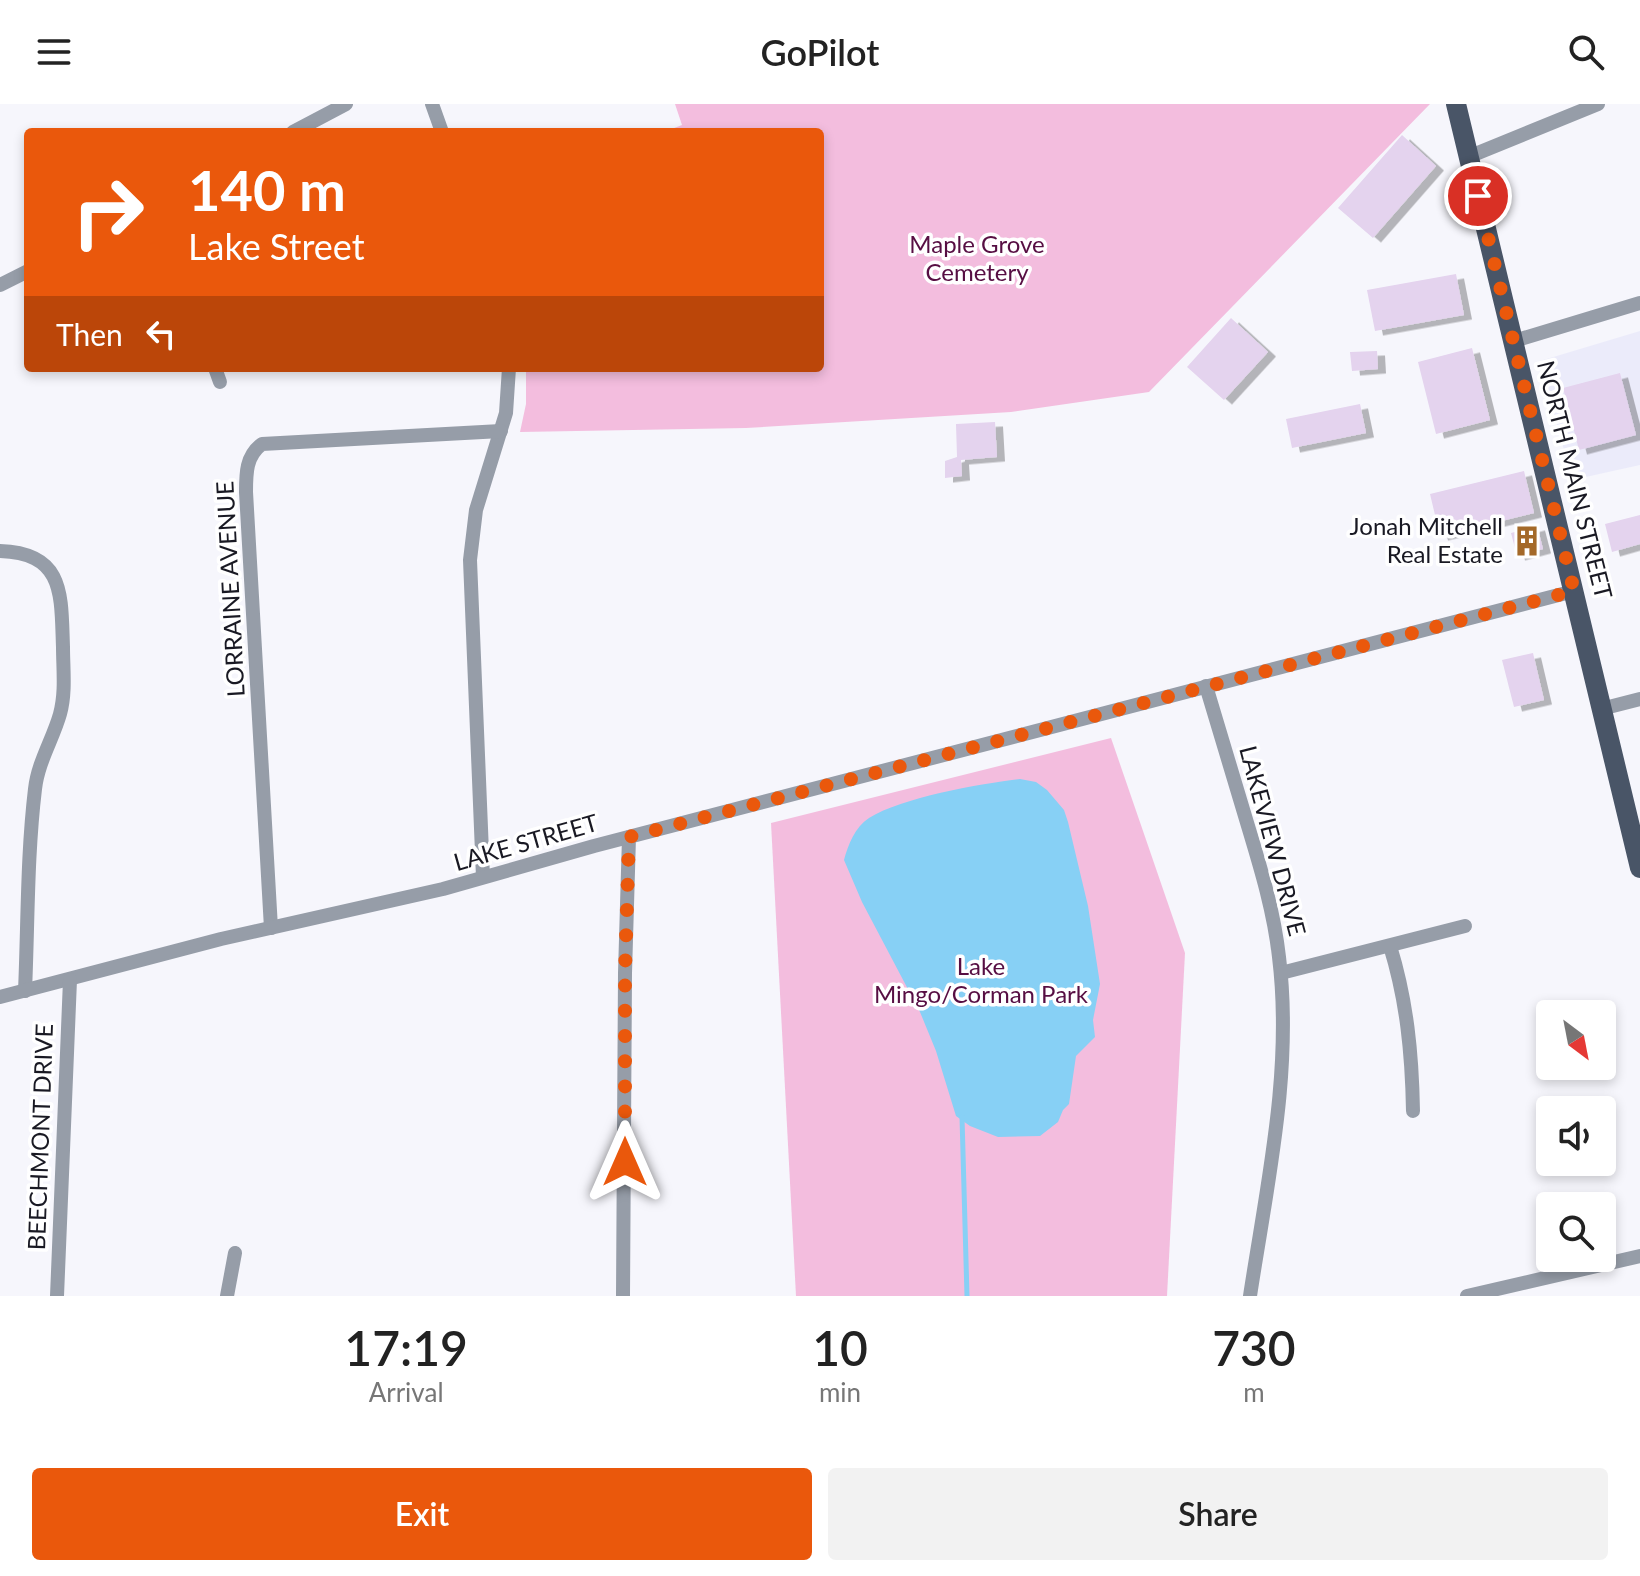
<!DOCTYPE html>
<html lang="en">
<head>
<meta charset="utf-8">
<style>
	:root { --surface:#fff; --page:#f2f2f2; --text:#222; --muted:#767676; --accent:#ea580c }
	body { margin:0; font-family:Lato,sans-serif; background:var(--page); color:var(--text); height:100vh; display:flex; flex-direction:column; font-size:30px; white-space:nowrap }
	* { box-sizing:border-box; margin:0 }
	p { font-size:26px; color:var(--muted) }
	.icon { flex:none; width:44px; height:44px; fill:none; stroke:currentColor; stroke-width:2; stroke-linecap:round; stroke-linejoin:round }
	.map { position:relative; height:1192px; overflow:hidden }
	.details { display:flex; flex-direction:column; background:var(--surface); flex:1 }
	.details>* { flex:none }
	.top-card { position:absolute; left:24px; top:24px; width:800px; height:244px; border-radius:8px; box-shadow:0 4px 12px #0003; background:#ea580c; color:#fff; overflow:hidden }
	.needle { width:52px; rotate:148deg }
	.tools { position:absolute; left:1536px; top:896px; display:grid; gap:16px }
	.tools a { display:grid; place-items:center; width:80px; height:80px; border-radius:8px; background:var(--surface); box-shadow:0 4px 12px #0003; font-size:40px }
	.pin { position:absolute; display:grid; place-items:center; width:68px; height:68px; color:#fff; margin:-34px; border:4px solid #fff; border-radius:50%; box-shadow:0 2px 8px #0007 }
	.me { position:absolute; width:88px; margin:-44px; rotate:0deg; stroke-linejoin:round; filter:drop-shadow(0 0 6px #0008) }
	.turn { display:flex; align-items:center; gap:28px; height:168px; padding:0 32px; font-size:36px }
	.turn .icon { width:104px; height:104px; stroke-width:2.5 }
	.turn b { display:block; font-size:56px; line-height:68px }
	.then { display:flex; align-items:center; height:76px; padding:0 32px; background:#0003; gap:16px; font-size:30px }
	.eta { display:flex; justify-content:space-evenly; align-items:center; height:136px; text-align:center }
	.eta b { font-size:48px; font-weight:600; line-height:56px }
	.button { display:flex; gap:16px; margin-top:auto; padding:16px 32px }
	.button a { flex:1; height:92px; border-radius:8px; background:var(--accent); color:#fff; font-size:32px; font-weight:600; line-height:92px; text-align:center }
	.button a+a { background:var(--page); color:var(--text) }
	header { display:flex; justify-content:space-between; align-items:center; height:104px; padding:0 32px; background:var(--surface); font-size:36px; font-weight:600 }
	.map>svg:first-child { display:block }
	.built { fill:#ebebfa }
	.green { fill:#f3bdde }
	.water { fill:#87d0f5 }
	.lines { fill:none; stroke-linecap:round; stroke-linejoin:round }
	.stream { stroke:#87d0f5; stroke-width:5 }
	.building { fill:#e4d3ee; filter:url(#shadow) }
	.minor { stroke:#969da8; stroke-width:14 }
	.primary { stroke:#495567; stroke-width:20 }
	.route { stroke:#ea580c; stroke-width:14; stroke-dasharray:0 25.2 }
	.labels { text-anchor:middle; stroke-width:7; stroke-linejoin:round; paint-order:stroke }
	.park-label { font-size:24px; fill:#570e43; stroke:#fff }
	.street-label { font-size:24px; fill:#191923; stroke:#fff }
	.poi-label { font-size:24px; fill:#191923; stroke:#fff; text-anchor:end }
</style>
</head>
<body>
<header><svg class="icon" aria-label="menu" viewBox="0 0 24 24"><path d="M4 6h16M4 12h16M4 18h16"/></svg>GoPilot<svg class="icon" aria-label="search" viewBox="0 0 24 24"><circle cx="10" cy="10" r="6"/><path d="M15 15l6 6"/></svg></header>
<div class="map">
<svg width="1640" height="1192" viewBox="0 0 1640 1192">
	<defs>
		<filter id="shadow"><feDropShadow dx="8" dy="4.5" stdDeviation="0" flood-color="#0004"/></filter>
	</defs>
	<rect width="100%" height="100%" fill="#f6f6fc"/>
	<polygon class="built" points="1640,227 1640,361 1572,376 1540,257"/>
	<g class="green">
		<polygon points="675,0 1430,0 1149,288 1011,308 746,324 520,328 526,300 526,264 820,264 820,28 664,28 682,21"/>
		<polygon points="1111,634 1185,849 1167,1192 796,1192 771,719"/>
	</g>
	<path class="water" d="M 1020,675 L 1036,678 L 1047,686 L 1064,706 L 1068,718 L 1088,802 L 1100,880 L 1093,916 L 1095,933 L 1076,952 L 1069,1000 L 1063,1006 L 1058,1018 L 1040,1032 L 998,1033 L 970,1022 L 956,1012 L 936,947 L 920,908 L 862,798 L 844,756 C 848,741 855,723 869,714 C 903,693 980,680 1020,675 Z"/>
	<g class="lines">
		<polyline class="stream" points="962,1013 967,1192"/>
	</g>
	<g class="building">
		<polygon points="1402,31 1436,62 1373,134 1338,104"/>
		<polygon points="1456,170 1464,211 1375,227 1367,186"/>
		<polygon points="1231,214 1268,248 1224,296 1187,263"/>
		<polygon points="1472,244 1490,316 1436,330 1418,258"/>
		<polygon points="1377,247 1378,265 1352,267 1350,248"/>
		<polygon points="1620,269 1636,331 1579,346 1563,284"/>
		<polygon points="1360,300 1366,329 1292,344 1286,315"/>
		<polygon points="995,318 997,353 961,356 962,372 945,374 945,357 957,353 956,320"/>
		<polygon points="1524,367 1534,409 1440,432 1430,390"/>
		<polygon points="1640,411 1640,440 1612,448 1605,420"/>
		<polygon points="1537,422 1543,445 1517,452 1511,429"/>
		<polygon points="1533,549 1544,596 1514,603 1502,556"/>
	</g>
	<g class="lines">
		<g class="minor">
			<polyline points="432,0 442,28"/>
			<polyline points="293,28 346,0"/>
			<polyline points="1468,53 1598,0"/>
			<polyline points="0,181 28,167"/>
			<polyline points="1514,237 1640,199"/>
			<polyline points="215,264 220,278"/>
			<path d="M 0,447 C 65,449 61,491 63,543 C 63,565 66,588 60,610 C 53,635 38,658 35,685 C 27,752 28,819 25,887"/>
			<path d="M 1206,582 C 1220,629 1234,676 1248,722 C 1261,765 1274,808 1279,853 C 1293,966 1267,1080 1250,1192"/>
			<polyline points="1601,605 1640,595"/>
			<polyline points="483,773 470,456 476,406 506,309 509,264"/>
			<path d="M 271,824 L 246,388 C 246,369 246,352 262,340 L 501,327"/>
			<path d="M 1390,842 C 1407,897 1412,950 1413,1007"/>
			<polyline points="1281,869 1465,822"/>
			<polyline points="0,893 221,835 443,785 594,742 1574,487"/>
			<polyline points="57,1192 70,876"/>
			<polyline points="227,1192 235,1149"/>
			<polyline points="623,1192 625,869 629,733"/>
			<polyline points="1467,1192 1640,1152"/>
		</g>
		<polyline class="primary" points="1456,0 1640,764"/>
	</g>
	<g class="lines">
		<polyline class="route" points="625,1058 625,869 629,733 1574,487 1478,92"/>
	</g>
	<defs>
		<g id="building-bare" transform="scale(2.4)"><path d="M-4-6H4V6H1V3H-1V6H-4ZM-2.5-4.3h1.7v1.8h-1.7ZM.8-4.3h1.7v1.8H.8ZM-2.5-1h1.7V.8h-1.7ZM.8-1h1.7V.8H.8Z" fill="#a46929" stroke="#fff" stroke-width="2.5" paint-order="stroke"/></g>
	</defs>
	<g fill-rule="evenodd">
		<use href="#building-bare" x="1527" y="437"/>
	</g>
	<g class="labels">
		<g class="park-label">
			<text x="977" y="149">Maple Grove<tspan x="977" dy="28">Cemetery</tspan></text>
			<text x="981" y="871">Lake<tspan x="981" dy="28">Mingo/Corman Park</tspan></text>
		</g>
		<g class="street-label">
			<text transform="translate(1574 376) rotate(76)" y="8">NORTH MAIN STREET</text>
			<text transform="translate(231 485) rotate(-93)" y="8">LORRAINE AVENUE</text>
			<text transform="translate(1272 737) rotate(75)" y="8">LAKEVIEW DRIVE</text>
			<text transform="translate(526 739) rotate(-16)" y="8">LAKE STREET</text>
			<text transform="translate(41 1033) rotate(-88)" y="8">BEECHMONT DRIVE</text>
		</g>
		<g class="poi-label">
			<text x="1503" y="431">Jonah Mitchell<tspan x="1503" dy="28">Real Estate</tspan></text>
		</g>
	</g>
</svg>
<div class="tools">
<a><svg class="needle" viewBox="-14 -14 28 28"><path d="M0-13l5 13h-10z" fill="#e53935"/><path d="M0 13l5-13h-10z" fill="#767676"/></svg></a>
<a><svg class="icon" aria-label="sound" viewBox="0 0 24 24"><path d="M4 9h4l5-4v14l-5-4H4zM17 9q2 3 0 6"/></svg></a>
<a><svg class="icon" aria-label="search" viewBox="0 0 24 24"><circle cx="10" cy="10" r="6"/><path d="M15 15l6 6"/></svg></a>
</div>
<div class="pin" style="left:1478px;top:92px;background:#d93025"><svg class="icon" aria-label="arrive" viewBox="0 0 24 24"><path d="M6 21V4h12l-3 4 3 4H6"/></svg></div>
<svg class="me" style="left:625px;top:1058px" viewBox="-20 -20 40 40"><path d="M0-17L14 15 0 8-14 15z" fill="#ea580c" stroke="#fff" stroke-width="4"/></svg>
<div class="top-card">
<div class="turn"><svg class="icon" aria-label="right" viewBox="0 0 24 24"><path d="M7 20v-9h11M14 6l5 5-5 5"/></svg><div><b>140 m</b>Lake Street</div></div>
<div class="then">Then<svg class="icon" aria-label="left" viewBox="0 0 24 24"><path d="M17 20v-9H6M10 6l-5 5 5 5"/></svg></div>
</div>
</div>
<section class="details">
<div class="eta">
<div><b>17:19</b><p>Arrival</p></div>
<div><b>10</b><p>min</p></div>
<div><b>730</b><p>m</p></div>
</div>
<div class="button"><a>Exit</a><a>Share</a></div>
</section>
</body>
</html>
